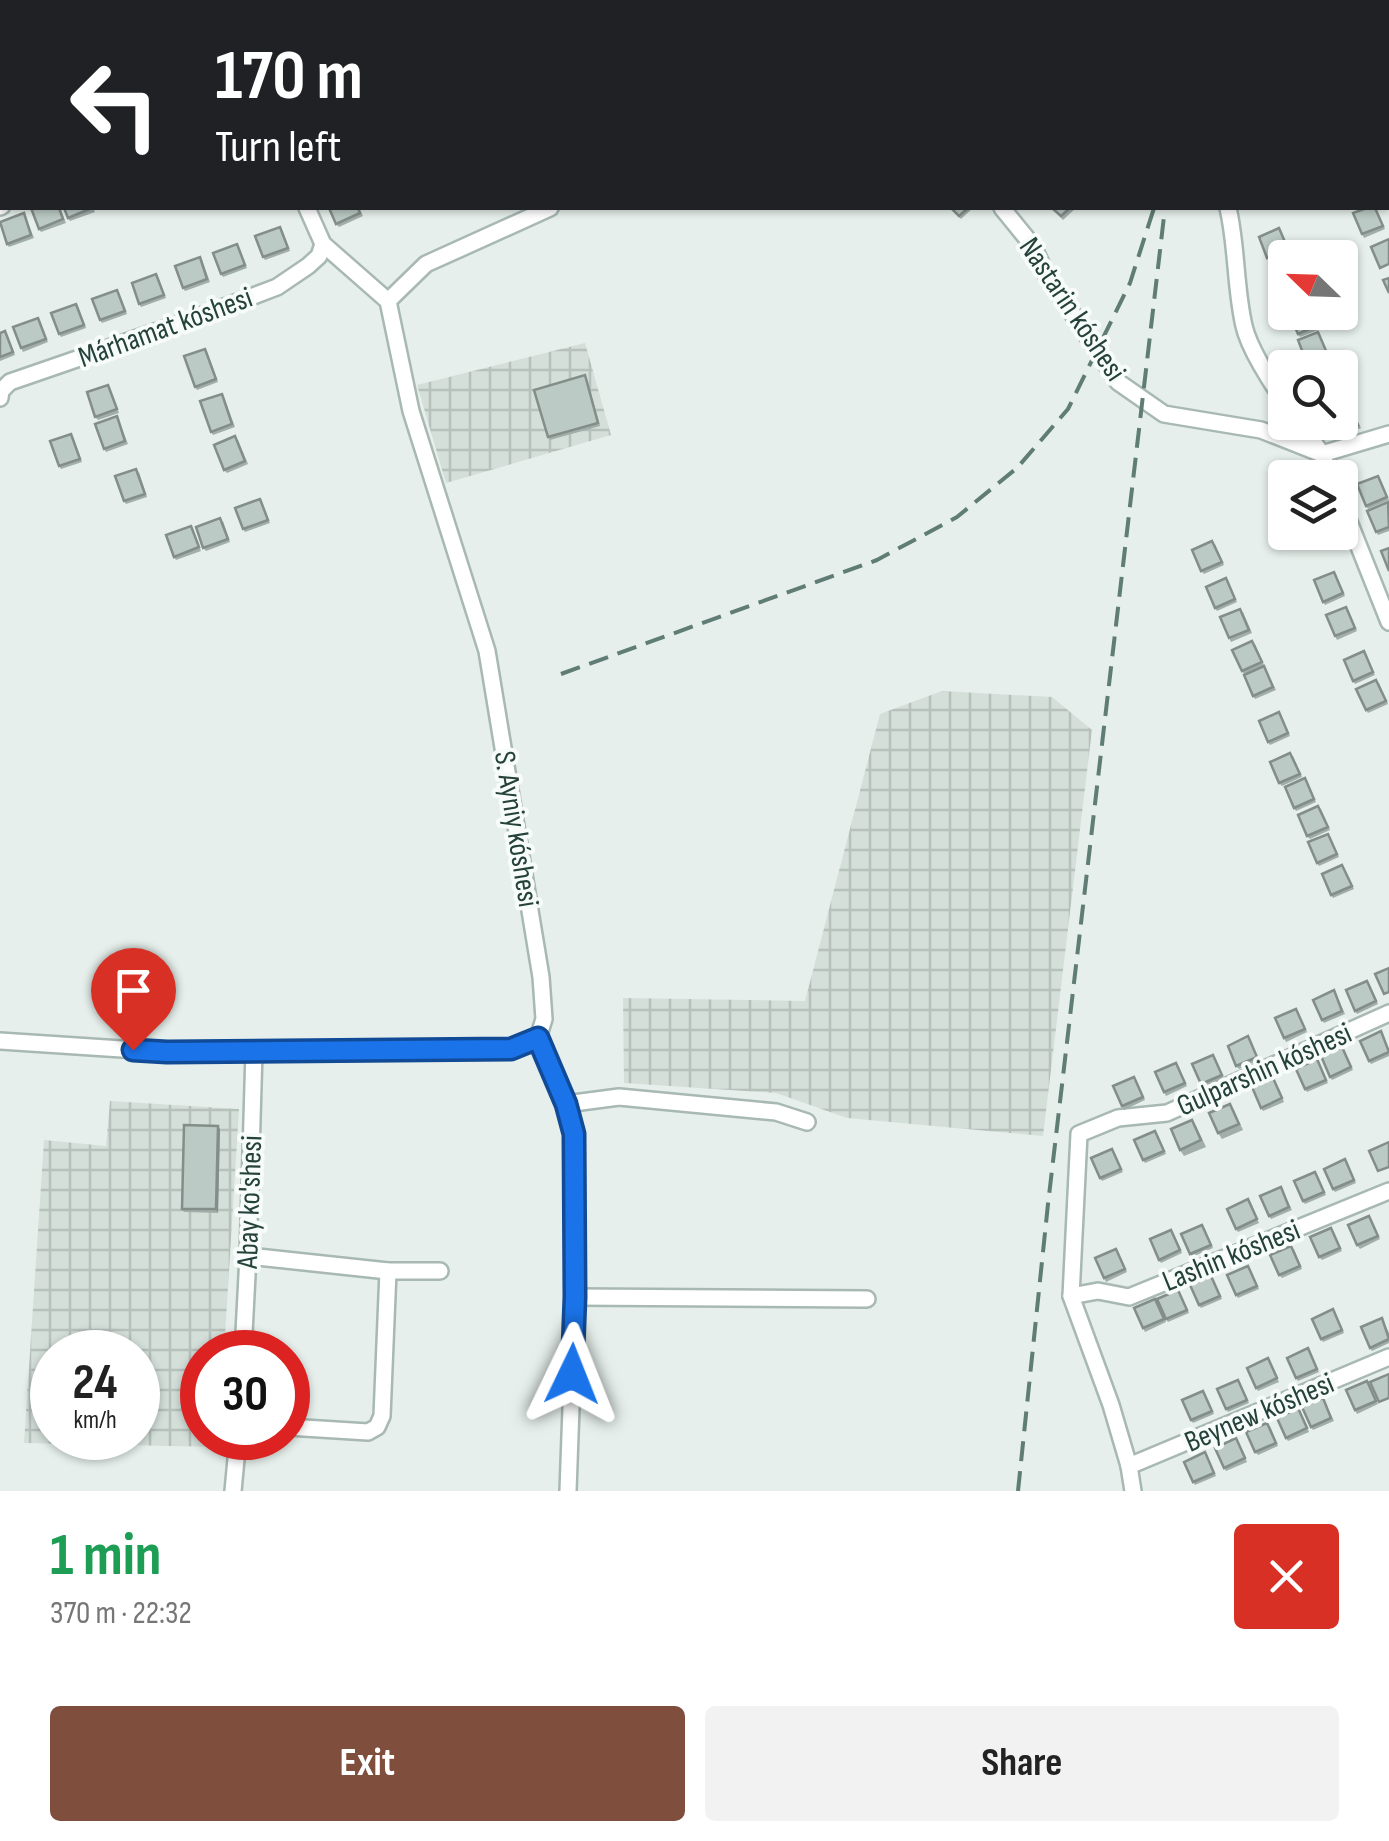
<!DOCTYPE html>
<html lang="en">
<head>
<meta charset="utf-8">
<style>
	:root { --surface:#fff; --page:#f2f2f2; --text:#222; --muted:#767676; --accent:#804e3d }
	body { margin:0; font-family:"Sofia Sans Condensed",sans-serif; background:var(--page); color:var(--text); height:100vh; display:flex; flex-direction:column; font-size:38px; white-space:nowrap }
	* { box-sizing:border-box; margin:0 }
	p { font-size:32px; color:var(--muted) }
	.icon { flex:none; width:55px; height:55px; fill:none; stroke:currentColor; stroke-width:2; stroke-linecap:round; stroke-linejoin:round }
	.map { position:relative; height:1491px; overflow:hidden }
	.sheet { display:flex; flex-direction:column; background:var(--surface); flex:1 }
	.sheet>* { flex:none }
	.guide { position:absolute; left:0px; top:0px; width:1390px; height:210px; box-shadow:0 2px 8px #0004; background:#202124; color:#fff; overflow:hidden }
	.needle { width:65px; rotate:293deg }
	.buttons { position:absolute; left:1268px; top:240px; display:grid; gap:20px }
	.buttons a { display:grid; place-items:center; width:90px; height:90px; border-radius:10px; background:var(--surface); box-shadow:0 2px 8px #0004; font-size:50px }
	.speed { position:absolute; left:30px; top:1330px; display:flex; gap:20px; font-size:50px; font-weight:700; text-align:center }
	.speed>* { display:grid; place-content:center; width:130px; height:130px; border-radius:50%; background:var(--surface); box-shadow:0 2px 8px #0004; line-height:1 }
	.speed small { font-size:25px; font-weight:400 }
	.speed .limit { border:15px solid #d22; background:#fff; color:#111 }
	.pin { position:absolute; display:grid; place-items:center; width:85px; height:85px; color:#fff; margin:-102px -42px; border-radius:50% 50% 50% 0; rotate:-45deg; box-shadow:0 0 10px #0007 }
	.pin .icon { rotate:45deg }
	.me { position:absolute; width:110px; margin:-55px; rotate:2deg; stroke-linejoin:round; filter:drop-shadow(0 0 8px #0008) }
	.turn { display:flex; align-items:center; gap:35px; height:210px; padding:0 50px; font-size:45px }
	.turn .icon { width:130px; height:130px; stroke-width:2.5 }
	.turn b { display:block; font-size:70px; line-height:85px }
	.round { display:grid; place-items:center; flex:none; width:105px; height:105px; border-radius:10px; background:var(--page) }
	.overview { display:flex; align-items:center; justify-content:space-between; height:170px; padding:0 50px }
	h1 { font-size:60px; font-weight:700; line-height:75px; color:#1e9e55 }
	.button { display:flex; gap:20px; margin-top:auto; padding:20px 50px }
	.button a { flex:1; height:115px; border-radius:10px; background:var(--accent); color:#fff; font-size:40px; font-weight:700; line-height:115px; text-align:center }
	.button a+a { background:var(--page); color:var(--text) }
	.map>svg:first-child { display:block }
	.industrial { fill:url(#industrial-grid); fill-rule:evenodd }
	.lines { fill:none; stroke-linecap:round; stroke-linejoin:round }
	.minor-casing { stroke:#a8b8b2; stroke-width:20 }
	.minor { stroke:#fff; stroke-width:15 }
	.rail { stroke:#5f7d75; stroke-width:4; stroke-dasharray:20 10; stroke-linecap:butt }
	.wall { fill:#a1aea9 }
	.shaded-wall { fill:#838d89 }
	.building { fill:#bbcac4; stroke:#838d89; stroke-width:2.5 }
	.route-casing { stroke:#114b97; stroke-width:25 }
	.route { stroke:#1a73e8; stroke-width:18 }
	.labels { text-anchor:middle; stroke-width:8; stroke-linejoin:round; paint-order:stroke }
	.street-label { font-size:30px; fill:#24423a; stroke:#f7fbf9 }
</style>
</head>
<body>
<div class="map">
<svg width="1389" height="1491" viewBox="0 0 1389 1491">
	<defs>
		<pattern id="industrial-grid" width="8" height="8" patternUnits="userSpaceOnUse" patternTransform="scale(2.5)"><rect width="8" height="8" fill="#d4dfda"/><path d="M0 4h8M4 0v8" fill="none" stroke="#b6c1bc"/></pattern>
	</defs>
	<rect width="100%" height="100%" fill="#e6efeb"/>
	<g class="industrial">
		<polygon points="585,343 611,435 446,483 417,385"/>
		<polygon points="942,691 1052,697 1092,730 1043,1136 847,1118 776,1093 624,1083 623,998 805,1001 880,714"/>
		<path d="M 110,1101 L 239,1109 L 224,1352 L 202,1352 L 202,1438 L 219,1438 L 218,1447 L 24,1443 L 44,1140 L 106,1146 ZM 52,1352 L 138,1352 L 138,1438 L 52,1438 Z"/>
	</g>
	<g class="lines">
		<g class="minor-casing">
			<g id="minor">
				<polyline points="221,0 222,2"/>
				<polyline points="810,0 813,2"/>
				<polyline points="1043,0 1046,2"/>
				<polyline points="94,2 100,0"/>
				<polyline points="525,2 532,0"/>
				<polyline points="847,2 850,0"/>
				<polyline points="1215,2 1216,0"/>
				<polyline points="0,43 2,42"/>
				<polyline points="0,207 2,206"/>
				<polyline points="307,208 323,244 388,301 411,411 487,651 541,977 544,1019 538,1038 566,1104 575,1134 575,1297 568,1491"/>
				<polyline points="1002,208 1033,246 1046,274 1118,382 1164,414 1261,430 1322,454 1389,434"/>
				<path d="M 1228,208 C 1237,246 1235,287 1244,326 C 1249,348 1271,383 1285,402"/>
				<polyline points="388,301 426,264 550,208"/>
				<polyline points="0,398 1,391 10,382 187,321 277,287 308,266 319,256 323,244"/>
				<polyline points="1299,422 1322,454 1331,478"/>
				<polyline points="1340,499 1389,622"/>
				<polyline points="0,1041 167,1052 511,1049 538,1038"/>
				<polyline points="566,1104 619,1097 776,1112 807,1122"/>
				<polyline points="248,1256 388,1271 440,1271"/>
				<polyline points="1071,1296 1098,1291 1129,1297 1389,1191"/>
				<polyline points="575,1297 867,1299"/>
				<polyline points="243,1352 248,1256 254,1051"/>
				<polyline points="288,1427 368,1432 377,1427 382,1416 388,1271"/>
				<polyline points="1129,1466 1389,1357"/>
				<polyline points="233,1491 238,1438"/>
				<polyline points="1133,1491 1129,1466 1111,1405 1071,1296 1079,1134 1118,1118 1167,1113 1389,1013"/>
			</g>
		</g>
		<use href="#minor" class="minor"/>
		<g class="rail">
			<polyline points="1191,2 1191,0"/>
			<polyline points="561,674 877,560 957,517 1017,468 1068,409 1130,283 1154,208"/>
			<polyline points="1018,1491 1048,1204 1165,208"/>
		</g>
	</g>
	<g class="wall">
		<polygon points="60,208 66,223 41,232 39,229"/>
		<polygon points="93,208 95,212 70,221 68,218"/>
		<polygon points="359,208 363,216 339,227 336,224"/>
		<polygon points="950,208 973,208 961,219"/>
		<polygon points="1052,208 1076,208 1063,220"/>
		<polygon points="1376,208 1385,229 1364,238 1362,234"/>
		<polygon points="24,213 34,238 9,247 7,244"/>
		<polygon points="1279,228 1290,253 1270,261 1267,258"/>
		<polygon points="282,230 290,251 265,260 263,257"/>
		<polygon points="237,244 247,268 223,277 221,274"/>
		<polygon points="202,260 210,282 185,291 183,288"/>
		<polygon points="156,274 166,298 141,307 139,304"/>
		<polygon points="119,293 127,314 102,323 100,320"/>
		<polygon points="78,307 86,328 61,337 59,334"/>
		<polygon points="1314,312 1321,329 1300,337 1298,334"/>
		<polygon points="38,318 48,342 23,352 21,348"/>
		<polygon points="5,331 15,355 0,361 0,333"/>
		<polygon points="1318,332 1329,356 1309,365 1306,361"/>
		<polygon points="207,352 218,382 197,390 195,387"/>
		<polygon points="587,379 600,426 550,440 548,437"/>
		<polygon points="108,385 119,413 98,420 95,417"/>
		<polygon points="224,397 235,427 213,435 211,432"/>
		<polygon points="1349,404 1361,428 1340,437 1338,434"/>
		<polygon points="117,416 128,444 106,452 104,449"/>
		<polygon points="73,437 82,462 61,469 59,466"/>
		<polygon points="238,440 248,464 227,473 224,470"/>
		<polygon points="139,472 147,497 126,504 124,501"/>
		<polygon points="1378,476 1389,500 1368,509 1366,506"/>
		<polygon points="260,499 270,523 245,532 243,529"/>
		<polygon points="1389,504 1389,531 1378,535 1376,532"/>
		<polygon points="223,521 230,542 206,551 203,548"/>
		<polygon points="193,529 201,551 176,560 174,557"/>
		<polygon points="1215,544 1224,565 1204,574 1201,571"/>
		<polygon points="1334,572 1345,596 1325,605 1323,602"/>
		<polygon points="1228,581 1237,602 1217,611 1215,608"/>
		<polygon points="1348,610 1357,631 1337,640 1335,636"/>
		<polygon points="1243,612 1252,633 1231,642 1229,638"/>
		<polygon points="1255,644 1264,665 1244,674 1242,671"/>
		<polygon points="1366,654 1375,675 1355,684 1353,681"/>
		<polygon points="1264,666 1276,690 1255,699 1253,696"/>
		<polygon points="1379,683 1388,704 1368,713 1366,710"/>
		<polygon points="1279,712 1290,736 1270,745 1268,742"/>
		<polygon points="1293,756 1302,777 1282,786 1279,783"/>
		<polygon points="1307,781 1316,802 1296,811 1294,808"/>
		<polygon points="1321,809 1330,830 1310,839 1307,836"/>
		<polygon points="1330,837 1339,857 1319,866 1317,863"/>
		<polygon points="1342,865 1354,889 1333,898 1331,895"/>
		<polygon points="1367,981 1378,1004 1357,1014 1355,1011"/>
		<polygon points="1334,990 1345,1014 1324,1023 1322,1020"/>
		<polygon points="1298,1012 1307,1032 1286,1042 1284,1038"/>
		<polygon points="1248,1036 1259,1060 1239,1069 1236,1066"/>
		<polygon points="1342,1047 1353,1070 1332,1080 1330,1077"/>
		<polygon points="1389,1048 1389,1056 1371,1064 1369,1061"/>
		<polygon points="1213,1055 1224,1078 1204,1087 1201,1084"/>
		<polygon points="1317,1059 1328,1083 1307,1092 1305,1089"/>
		<polygon points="1176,1063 1187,1086 1166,1096 1164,1092"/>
		<polygon points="1136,1080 1145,1100 1124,1110 1122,1106"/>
		<polygon points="1275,1081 1284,1102 1263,1111 1261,1108"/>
		<polygon points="1234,1110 1243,1130 1222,1139 1218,1133"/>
		<polygon points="1196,1126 1206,1147 1184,1156 1180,1150"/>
		<polygon points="220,1129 218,1213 184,1212 182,1209"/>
		<polygon points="1157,1134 1166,1154 1145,1163 1143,1160"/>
		<polygon points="1112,1149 1123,1172 1102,1181 1100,1178"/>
		<polygon points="1345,1159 1356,1183 1335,1192 1333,1189"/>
		<polygon points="1315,1172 1326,1195 1305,1204 1303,1201"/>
		<polygon points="1281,1187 1292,1210 1271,1219 1269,1216"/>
		<polygon points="1248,1199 1259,1223 1238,1232 1236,1229"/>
		<polygon points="1369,1216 1380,1239 1360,1249 1357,1245"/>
		<polygon points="1204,1228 1213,1248 1192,1257 1190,1254"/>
		<polygon points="1331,1228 1342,1251 1322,1260 1319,1257"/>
		<polygon points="1173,1233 1182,1253 1161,1263 1159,1260"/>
		<polygon points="1116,1249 1127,1272 1106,1282 1104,1278"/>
		<polygon points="1294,1249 1302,1269 1282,1278 1279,1275"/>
		<polygon points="1250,1269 1259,1289 1238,1298 1236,1295"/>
		<polygon points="1213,1279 1222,1299 1201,1308 1199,1305"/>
		<polygon points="1180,1293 1189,1313 1168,1322 1166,1319"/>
		<polygon points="1155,1299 1166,1322 1145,1332 1143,1328"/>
		<polygon points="1335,1313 1344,1333 1323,1342 1321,1339"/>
		<polygon points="1382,1318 1389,1333 1389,1343 1372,1351 1370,1348"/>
		<polygon points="1308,1348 1319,1372 1298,1381 1296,1378"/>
		<polygon points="1270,1362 1279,1382 1258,1391 1256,1388"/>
		<polygon points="1367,1381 1378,1404 1357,1414 1355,1410"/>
		<polygon points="1240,1383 1249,1403 1228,1412 1226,1409"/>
		<polygon points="1205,1394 1214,1414 1193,1423 1191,1420"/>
		<polygon points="1323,1398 1334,1421 1313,1430 1311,1427"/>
		<polygon points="1300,1411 1309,1432 1288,1441 1286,1438"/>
		<polygon points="1270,1426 1278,1446 1258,1455 1255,1452"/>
		<polygon points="1238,1441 1247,1462 1226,1471 1224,1468"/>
		<polygon points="1205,1452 1216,1476 1195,1485 1193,1482"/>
	</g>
	<polygon class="shaded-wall" points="218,1126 220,1129 218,1213 216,1209"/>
	<g class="building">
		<polygon points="7,0 36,0 36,2 8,2"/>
		<polygon points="152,0 163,0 164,2 146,2"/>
		<polygon points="178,0 203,0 204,2 179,2"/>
		<polygon points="431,0 456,0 457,2 428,2"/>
		<polygon points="478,0 504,0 498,2 479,2"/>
		<polygon points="576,0 603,0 604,2 570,2"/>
		<polygon points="608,0 634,0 628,2 609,2"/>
		<polygon points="997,0 1027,0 1029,2 998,2"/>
		<polygon points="1059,0 1091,0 1088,2 1061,2"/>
		<polygon points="0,58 2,58 2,82 0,83"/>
		<polygon points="0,167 2,172 2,187 0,188"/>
		<polygon points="31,208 59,208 63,219 39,229"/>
		<polygon points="64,208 92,208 68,218"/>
		<polygon points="329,208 358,208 360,213 336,224"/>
		<polygon points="951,208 968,208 959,216"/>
		<polygon points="1052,208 1070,208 1061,216"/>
		<polygon points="1367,208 1375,208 1383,226 1362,234 1353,213"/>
		<polygon points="24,213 31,235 7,244 0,222"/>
		<polygon points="280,227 288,248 263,257 255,236"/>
		<polygon points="1279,228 1288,249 1267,258 1259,237"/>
		<polygon points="1389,239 1389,264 1380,268 1371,247"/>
		<polygon points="237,244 245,265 221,274 213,253"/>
		<polygon points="200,257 207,279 183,288 175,266"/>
		<polygon points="156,274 164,295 139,304 132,283"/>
		<polygon points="1389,278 1389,293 1383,280"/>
		<polygon points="117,290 125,311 100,320 92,299"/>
		<polygon points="76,304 84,325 59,334 51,313"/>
		<polygon points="1313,312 1318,325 1298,334 1289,313"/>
		<polygon points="38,318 46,339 21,348 13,327"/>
		<polygon points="5,331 13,352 0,357 0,333"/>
		<polygon points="1318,332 1327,353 1306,361 1298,340"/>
		<polygon points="205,349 216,379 195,387 184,356"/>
		<polygon points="1332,362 1334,368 1319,368"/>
		<polygon points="585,375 598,423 548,437 534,390"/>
		<polygon points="108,385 117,409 95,417 87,392"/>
		<polygon points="222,394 232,424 211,432 200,401"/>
		<polygon points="1349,404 1358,425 1338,434 1333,422 1340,422 1340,408"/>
		<polygon points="117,416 125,441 104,449 95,424"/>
		<polygon points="71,434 80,459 59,466 50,441"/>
		<polygon points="235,436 245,461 224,470 214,445"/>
		<polygon points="136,469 145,494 124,501 115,476"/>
		<polygon points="1378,476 1387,497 1366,506 1357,484"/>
		<polygon points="260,499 268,520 243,529 235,508"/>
		<polygon points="1388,502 1389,527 1376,532 1367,511"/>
		<polygon points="220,518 228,539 203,548 196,527"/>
		<polygon points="191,526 199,547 174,557 166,535"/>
		<polygon points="1212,541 1222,562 1201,571 1192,550"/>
		<polygon points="1389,548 1389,571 1381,551"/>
		<polygon points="1334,572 1343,593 1323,602 1314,580"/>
		<polygon points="1226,578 1235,599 1215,608 1206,587"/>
		<polygon points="1346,607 1355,628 1335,636 1326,615"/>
		<polygon points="1240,609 1249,630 1229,638 1220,617"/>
		<polygon points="1252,641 1262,662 1242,671 1232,650"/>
		<polygon points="1364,651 1373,672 1353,681 1344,660"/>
		<polygon points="1264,666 1273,687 1253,696 1244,675"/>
		<polygon points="1376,680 1386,701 1366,710 1356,689"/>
		<polygon points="1279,712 1288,733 1268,742 1259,721"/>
		<polygon points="1290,753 1300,774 1279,783 1270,762"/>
		<polygon points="1305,778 1314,799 1294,808 1285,787"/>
		<polygon points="1318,806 1328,827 1307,836 1298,815"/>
		<polygon points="1328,834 1337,854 1317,863 1308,842"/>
		<polygon points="1342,865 1352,886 1331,895 1322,874"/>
		<polygon points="1389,968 1389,992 1384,994 1375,974"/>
		<polygon points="1367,981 1376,1001 1355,1011 1346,990"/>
		<polygon points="1334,990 1342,1011 1322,1020 1313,1000"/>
		<polygon points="1296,1009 1305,1029 1284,1038 1275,1018"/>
		<polygon points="1381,1031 1389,1052 1369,1061 1360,1041"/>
		<polygon points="1248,1036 1257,1057 1236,1066 1228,1046"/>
		<polygon points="1342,1047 1351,1067 1330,1077 1321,1056"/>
		<polygon points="1213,1055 1222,1075 1201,1084 1192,1064"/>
		<polygon points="1317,1059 1326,1080 1305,1089 1296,1069"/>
		<polygon points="1176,1063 1185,1083 1164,1092 1155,1072"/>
		<polygon points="1134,1077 1143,1097 1122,1106 1113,1086"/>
		<polygon points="1273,1078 1282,1098 1261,1108 1252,1087"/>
		<polygon points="1230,1104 1239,1124 1218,1133 1209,1113"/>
		<polygon points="1192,1120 1201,1140 1180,1150 1171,1129"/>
		<polygon points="184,1125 218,1126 216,1209 182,1209"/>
		<polygon points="1155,1131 1164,1151 1143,1160 1134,1140"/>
		<polygon points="1389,1142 1389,1167 1378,1171 1369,1151"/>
		<polygon points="1112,1149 1121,1169 1100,1178 1091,1158"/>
		<polygon points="1345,1159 1354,1180 1333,1189 1324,1169"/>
		<polygon points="1315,1172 1324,1192 1303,1201 1294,1181"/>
		<polygon points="1281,1187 1289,1207 1269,1216 1260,1196"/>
		<polygon points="1248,1199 1257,1219 1236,1229 1227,1209"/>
		<polygon points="1369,1216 1378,1236 1357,1245 1348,1225"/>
		<polygon points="1202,1225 1211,1245 1190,1254 1181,1234"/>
		<polygon points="1331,1228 1340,1248 1319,1257 1310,1237"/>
		<polygon points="1171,1230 1180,1250 1159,1260 1150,1239"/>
		<polygon points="1291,1246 1300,1266 1279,1275 1270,1255"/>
		<polygon points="1116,1249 1125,1269 1104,1278 1095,1258"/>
		<polygon points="1248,1266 1257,1286 1236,1295 1227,1275"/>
		<polygon points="1211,1276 1220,1296 1199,1305 1190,1285"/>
		<polygon points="1178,1290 1187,1310 1166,1319 1157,1299"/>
		<polygon points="1155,1299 1164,1319 1143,1328 1134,1308"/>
		<polygon points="1333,1309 1342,1330 1321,1339 1312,1319"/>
		<polygon points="1382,1318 1389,1339 1370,1348 1361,1327"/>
		<polygon points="1308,1348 1317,1369 1296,1378 1287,1358"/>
		<polygon points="1268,1358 1277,1378 1256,1388 1247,1368"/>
		<polygon points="1389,1374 1389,1398 1379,1402 1370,1382"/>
		<polygon points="1238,1380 1247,1400 1226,1409 1217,1389"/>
		<polygon points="1367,1381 1376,1401 1355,1410 1346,1390"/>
		<polygon points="1203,1391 1212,1411 1191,1420 1182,1400"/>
		<polygon points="1323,1398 1331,1418 1311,1427 1302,1407"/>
		<polygon points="1298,1408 1307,1428 1286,1438 1277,1418"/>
		<polygon points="1267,1423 1276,1443 1255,1452 1246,1432"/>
		<polygon points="1236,1438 1245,1458 1224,1468 1215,1448"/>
		<polygon points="1205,1452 1214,1473 1193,1482 1184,1462"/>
	</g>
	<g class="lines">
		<g class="route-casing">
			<polyline id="route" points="133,1050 167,1052 511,1049 538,1038 566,1104 574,1134 575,1297 572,1374"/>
		</g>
		<use href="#route" class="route"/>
	</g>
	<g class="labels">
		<g class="street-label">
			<text transform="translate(1073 309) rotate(56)" y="10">Nastarin kóshesi</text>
			<text transform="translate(165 327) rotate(-20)" y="10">Márhamat kóshesi</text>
			<text transform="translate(517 829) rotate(81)" y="10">S. Ayniy kóshesi</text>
			<text transform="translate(1264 1069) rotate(-24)" y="10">Gulparshin kóshesi</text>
			<text transform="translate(249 1202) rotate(-88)" y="10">Abay ko'shesi</text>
			<text transform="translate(1231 1255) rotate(-22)" y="10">Lashin kóshesi</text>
			<text transform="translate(1259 1412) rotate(-23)" y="10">Beynew kóshesi</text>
		</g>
	</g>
</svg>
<div class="buttons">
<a><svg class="needle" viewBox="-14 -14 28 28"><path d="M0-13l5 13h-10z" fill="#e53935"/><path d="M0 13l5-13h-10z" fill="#767676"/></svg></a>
<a><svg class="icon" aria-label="search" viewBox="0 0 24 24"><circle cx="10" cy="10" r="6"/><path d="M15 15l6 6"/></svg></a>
<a><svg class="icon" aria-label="layers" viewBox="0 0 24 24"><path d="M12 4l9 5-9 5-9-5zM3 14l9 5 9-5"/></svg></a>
</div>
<div class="speed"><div>24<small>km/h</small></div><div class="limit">30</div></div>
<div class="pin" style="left:133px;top:1050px;background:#d93025"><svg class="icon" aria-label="arrive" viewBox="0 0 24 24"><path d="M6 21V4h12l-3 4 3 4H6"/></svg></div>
<svg class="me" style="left:572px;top:1374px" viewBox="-20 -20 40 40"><path d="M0-17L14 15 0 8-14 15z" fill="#1a73e8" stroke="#fff" stroke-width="4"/></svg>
<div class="guide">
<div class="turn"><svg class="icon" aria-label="left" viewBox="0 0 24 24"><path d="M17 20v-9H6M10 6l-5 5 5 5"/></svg><div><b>170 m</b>Turn left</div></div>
</div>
</div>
<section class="sheet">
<div class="overview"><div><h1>1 min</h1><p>370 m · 22:32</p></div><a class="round" style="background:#d93025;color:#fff"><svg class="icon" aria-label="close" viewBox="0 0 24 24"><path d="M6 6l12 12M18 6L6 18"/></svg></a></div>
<div class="button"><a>Exit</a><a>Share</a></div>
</section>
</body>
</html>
